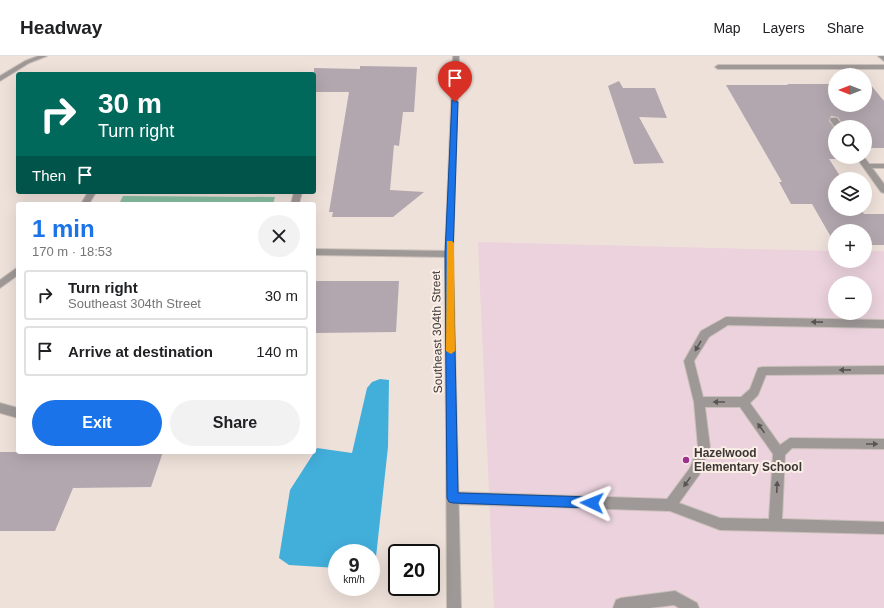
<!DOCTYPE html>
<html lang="en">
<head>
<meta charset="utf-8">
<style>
	:root { --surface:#fff; --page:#f2f2f2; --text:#202124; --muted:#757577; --line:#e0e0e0; --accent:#1a73e8 }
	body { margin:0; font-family:Helvetica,sans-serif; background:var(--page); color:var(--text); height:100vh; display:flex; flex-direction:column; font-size:15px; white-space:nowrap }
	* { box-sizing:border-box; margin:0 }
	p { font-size:13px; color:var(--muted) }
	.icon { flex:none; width:22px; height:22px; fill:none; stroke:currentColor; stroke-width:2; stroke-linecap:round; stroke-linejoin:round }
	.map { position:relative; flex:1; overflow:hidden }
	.panel { position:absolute; left:16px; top:146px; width:300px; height:252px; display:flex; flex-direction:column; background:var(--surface); border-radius:4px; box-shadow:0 4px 16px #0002 }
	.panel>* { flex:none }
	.guide { position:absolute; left:16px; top:16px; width:300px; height:122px; border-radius:4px; box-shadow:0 4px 16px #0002; background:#00695c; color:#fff; overflow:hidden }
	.needle { width:26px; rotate:270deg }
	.controls { position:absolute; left:828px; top:12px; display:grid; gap:8px }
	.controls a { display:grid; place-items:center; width:44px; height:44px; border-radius:50%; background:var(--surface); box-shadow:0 4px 16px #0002; font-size:20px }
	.speed { position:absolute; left:328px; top:488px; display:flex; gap:8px; font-size:20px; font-weight:700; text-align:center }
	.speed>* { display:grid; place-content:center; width:52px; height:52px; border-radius:50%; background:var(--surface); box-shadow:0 4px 16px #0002; line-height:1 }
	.speed small { font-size:10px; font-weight:400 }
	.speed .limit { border:2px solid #111; border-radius:6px; background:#fff; color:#111 }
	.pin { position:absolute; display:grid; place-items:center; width:34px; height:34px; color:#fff; margin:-41px -17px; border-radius:50% 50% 50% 0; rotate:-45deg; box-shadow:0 0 4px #0007 }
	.pin .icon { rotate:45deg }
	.me { position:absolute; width:44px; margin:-22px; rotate:272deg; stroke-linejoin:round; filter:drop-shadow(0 0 3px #0008) }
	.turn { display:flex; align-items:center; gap:14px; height:84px; padding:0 16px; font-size:18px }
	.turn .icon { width:52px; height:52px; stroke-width:2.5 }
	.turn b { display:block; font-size:28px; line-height:34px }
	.then { display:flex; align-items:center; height:38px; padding:0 16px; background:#0003; gap:8px; font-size:15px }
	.round { display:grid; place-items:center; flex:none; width:42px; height:42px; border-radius:21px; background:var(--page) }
	.overview { display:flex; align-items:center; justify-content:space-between; height:68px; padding:0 16px }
	h1 { font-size:24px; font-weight:600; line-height:30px; color:var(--accent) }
	.action { display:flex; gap:8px; margin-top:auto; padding:8px 16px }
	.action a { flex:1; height:46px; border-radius:24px; background:var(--accent); color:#fff; font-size:16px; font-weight:600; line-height:46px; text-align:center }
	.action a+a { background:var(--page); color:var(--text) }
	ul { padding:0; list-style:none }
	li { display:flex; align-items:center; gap:12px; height:50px; margin:0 8px 6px; padding:0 8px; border:2px solid var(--line); border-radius:4px }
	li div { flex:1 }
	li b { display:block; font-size:15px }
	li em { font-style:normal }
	header { display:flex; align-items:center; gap:24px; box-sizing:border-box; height:56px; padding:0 20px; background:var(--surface); border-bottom:1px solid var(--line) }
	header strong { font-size:19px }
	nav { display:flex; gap:22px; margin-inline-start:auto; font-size:14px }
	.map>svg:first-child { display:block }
	.education { fill:#ebd2dc; fill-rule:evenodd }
	.green { fill:#89c1a4 }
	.water { fill:#42afda }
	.building { fill:#b2a7ae }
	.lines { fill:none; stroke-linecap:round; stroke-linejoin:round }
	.service-casing { stroke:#cabfb9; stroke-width:2 }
	.minor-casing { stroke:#cabfb9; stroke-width:2 }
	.tertiary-casing { stroke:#cabfb9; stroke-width:2 }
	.service { fill:#9e9897; fill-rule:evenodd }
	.minor { fill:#9e9897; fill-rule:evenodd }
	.tertiary { fill:#9e9897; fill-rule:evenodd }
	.oneway { fill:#595452 }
	.route { fill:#1a73e8; stroke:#114b97 }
	.slow { fill:#f59e0b }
	.poi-dot { fill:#9d3091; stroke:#fbeee7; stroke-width:1.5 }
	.labels { text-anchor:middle; stroke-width:4; stroke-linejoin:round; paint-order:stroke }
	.street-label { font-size:12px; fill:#3c3734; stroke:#fbeee7 }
	.poi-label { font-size:12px; font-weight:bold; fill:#3c3734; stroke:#fbeee7; text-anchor:start }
</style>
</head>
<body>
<header>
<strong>Headway</strong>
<nav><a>Map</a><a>Layers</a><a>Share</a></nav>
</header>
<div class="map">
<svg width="884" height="552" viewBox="0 0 884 552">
	<rect width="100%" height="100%" fill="#eee1da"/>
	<path class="education" d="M 478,186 L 835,195 L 835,205 L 865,205 L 865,195 L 884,195 L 884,552 L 494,552 ZM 835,227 L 865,227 L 865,257 L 835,257 Z"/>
	<polygon class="green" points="123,140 275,141 273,148 119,148"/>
	<polygon class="water" points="380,323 389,324 388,391 376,501 371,510 371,497 337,497 337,512 289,509 279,502 290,434 317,392 352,397 367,332 372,326"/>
	<g class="building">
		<polygon points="360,10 417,11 414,56 403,56 399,90 394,89 390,134 424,136 393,161 332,161 333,156 329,156 349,36 314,36 314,12 360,13"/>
		<polygon points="619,25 623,32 655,32 667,62 639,61 664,107 634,108 608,30"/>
		<polygon points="787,28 835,28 835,49 865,49 865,28 870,28 884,45 884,92 865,92 865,71 844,71 838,61 831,60 829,65 835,72 835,92 830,92 837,103 829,103 842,123 835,123 835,153 861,153 864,158 884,158 884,189 865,189 865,175 835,175 835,188 812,148 791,148 779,126 782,126 726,29 788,29"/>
		<polygon points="314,225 399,225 396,276 314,277"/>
		<polygon points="0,396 163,396 151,431 73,432 55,475 0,475"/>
	</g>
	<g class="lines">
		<g class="service-casing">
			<g id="service">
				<polygon points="831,62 837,62 843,71 835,71 830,64"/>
				<polygon points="856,101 864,101 884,128 884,137 881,136"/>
				<polygon points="88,136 96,136 89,148 81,148"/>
				<polygon points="294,136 302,136 299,148 291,148"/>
				<path d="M 726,261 L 884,264 L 884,272 L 728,269 L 709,281 L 694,305 L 703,341 L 741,341 L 750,333 L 758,312 L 762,311 L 884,310 L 884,318 L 766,319 L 758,339 L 750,347 L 780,389 L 790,382 L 884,383 L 884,393 L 792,392 L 785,399 L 782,463 L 884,466 L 884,478 L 720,474 L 670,455 L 453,448 L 449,446 L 447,442 L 449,438 L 453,436 L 667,443 L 690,412 L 698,391 L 694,346 L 684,305 L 701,275 ZM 705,351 L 740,351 L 773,398 L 769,463 L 720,462 L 679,447 L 699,419 L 710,391 Z"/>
				<polygon points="0,347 18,352 18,362 0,357"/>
				<polygon points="675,535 697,547 699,552 679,552 674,549 650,552 613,552 616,544 621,542"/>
			</g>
		</g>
		<g class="minor-casing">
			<g id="minor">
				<polygon points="38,0 47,0 29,7 0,25 0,20 25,5"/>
				<polygon points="878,0 884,0 884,5"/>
				<polygon points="884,9 884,13 718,13 715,11 718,9"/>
				<rect x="864" y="108" width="20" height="4"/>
				<polygon points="314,193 449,195 453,198 449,201 314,199"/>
				<polygon points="18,211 18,219 0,232 0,224"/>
			</g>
		</g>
		<g class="tertiary-casing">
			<polygon id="tertiary" points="453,0 459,0 453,198 461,552 447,552 445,198"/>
		</g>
		<use href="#service" class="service"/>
		<use href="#minor" class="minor"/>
		<use href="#tertiary" class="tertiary"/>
	</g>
	<defs><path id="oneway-solid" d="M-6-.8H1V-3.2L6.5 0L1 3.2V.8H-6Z"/></defs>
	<g class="oneway">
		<use href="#oneway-solid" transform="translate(817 266) rotate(-179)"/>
		<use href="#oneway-solid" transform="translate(698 290) rotate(120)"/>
		<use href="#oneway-solid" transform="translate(845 314) rotate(179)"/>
		<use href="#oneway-solid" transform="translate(719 346) rotate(180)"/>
		<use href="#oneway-solid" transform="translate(761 372) rotate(-126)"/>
		<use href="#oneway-solid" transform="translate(872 388)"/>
		<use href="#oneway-solid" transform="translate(687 426) rotate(125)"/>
		<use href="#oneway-solid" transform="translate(777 431) rotate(-87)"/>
	</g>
	<polygon class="route" points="452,44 458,46 453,198 458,437 592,441 596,443 598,447 596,450 592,452 453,447 449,446 447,442 445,198"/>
	<polygon class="slow" points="447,185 452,185 454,187 455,295 451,298 446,295"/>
	<circle class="poi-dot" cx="686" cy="404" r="4"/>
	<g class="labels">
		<g class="street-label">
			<text transform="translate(437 276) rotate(-91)" y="4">Southeast 304th Street</text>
		</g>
		<g class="poi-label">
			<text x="694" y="401">Hazelwood<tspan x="694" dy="14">Elementary School</tspan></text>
		</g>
	</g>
</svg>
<div class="controls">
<a><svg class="needle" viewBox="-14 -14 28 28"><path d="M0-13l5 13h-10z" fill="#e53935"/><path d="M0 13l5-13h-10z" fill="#757577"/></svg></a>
<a><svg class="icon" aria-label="search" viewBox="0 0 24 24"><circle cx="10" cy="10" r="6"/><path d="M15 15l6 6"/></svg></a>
<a><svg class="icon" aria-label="layers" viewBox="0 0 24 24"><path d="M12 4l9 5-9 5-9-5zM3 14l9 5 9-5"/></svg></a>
<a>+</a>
<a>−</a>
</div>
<div class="speed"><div>9<small>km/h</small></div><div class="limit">20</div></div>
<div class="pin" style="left:455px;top:46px;background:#d93025"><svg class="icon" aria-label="arrive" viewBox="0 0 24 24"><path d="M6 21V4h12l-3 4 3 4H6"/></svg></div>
<svg class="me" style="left:592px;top:447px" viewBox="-20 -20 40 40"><path d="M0-17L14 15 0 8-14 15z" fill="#1a73e8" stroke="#fff" stroke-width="4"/></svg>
<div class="guide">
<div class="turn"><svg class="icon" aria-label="right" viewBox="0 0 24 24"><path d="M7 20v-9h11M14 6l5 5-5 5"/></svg><div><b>30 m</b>Turn right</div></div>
<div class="then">Then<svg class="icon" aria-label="arrive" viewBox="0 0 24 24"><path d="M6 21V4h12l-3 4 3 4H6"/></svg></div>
</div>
<section class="panel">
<div class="overview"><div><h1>1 min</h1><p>170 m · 18:53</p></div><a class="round"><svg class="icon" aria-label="close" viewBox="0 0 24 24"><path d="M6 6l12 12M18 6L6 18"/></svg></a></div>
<ul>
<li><svg class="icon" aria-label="right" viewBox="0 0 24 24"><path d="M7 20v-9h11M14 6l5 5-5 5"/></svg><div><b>Turn right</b><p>Southeast 304th Street</p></div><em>30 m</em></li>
<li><svg class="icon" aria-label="arrive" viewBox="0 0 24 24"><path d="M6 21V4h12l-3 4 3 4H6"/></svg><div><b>Arrive at destination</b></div><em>140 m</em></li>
</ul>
<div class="action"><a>Exit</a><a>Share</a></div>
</section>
</div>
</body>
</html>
